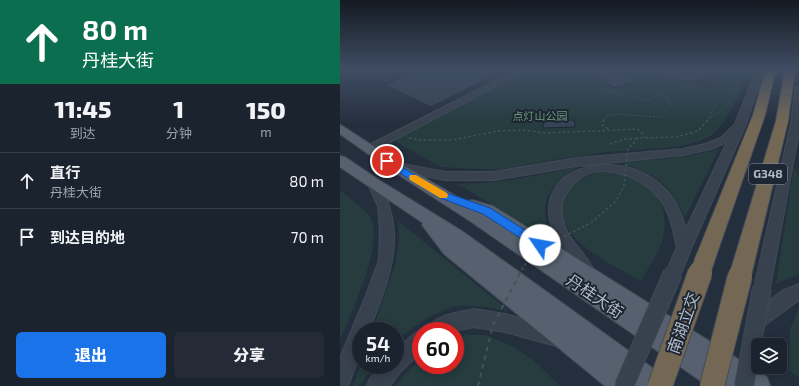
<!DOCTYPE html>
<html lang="zh">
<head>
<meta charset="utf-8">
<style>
	:root { --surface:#1b232e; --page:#242b36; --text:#f1f3f6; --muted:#a0a4aa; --line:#39404a; --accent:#1a73e8 }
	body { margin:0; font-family:"Exo 2","Noto Sans SC",sans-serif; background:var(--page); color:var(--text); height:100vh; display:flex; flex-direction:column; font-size:15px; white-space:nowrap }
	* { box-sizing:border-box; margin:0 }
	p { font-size:13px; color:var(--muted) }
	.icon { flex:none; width:22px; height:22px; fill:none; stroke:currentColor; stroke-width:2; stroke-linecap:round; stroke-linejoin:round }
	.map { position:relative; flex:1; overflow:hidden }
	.side { display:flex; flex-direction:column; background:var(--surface); width:340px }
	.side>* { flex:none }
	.hud { background:#0b6e4f; color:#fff; overflow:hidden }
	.controls { position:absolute; left:411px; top:338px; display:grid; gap:8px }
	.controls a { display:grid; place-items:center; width:36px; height:36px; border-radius:6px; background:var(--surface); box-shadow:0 2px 10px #0003,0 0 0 1px var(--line); font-size:20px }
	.speed { position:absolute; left:12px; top:322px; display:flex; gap:8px; font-size:20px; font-weight:700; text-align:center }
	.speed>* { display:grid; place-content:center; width:52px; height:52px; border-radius:50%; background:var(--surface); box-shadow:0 2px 10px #0003,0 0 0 1px var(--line); line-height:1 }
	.speed small { font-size:10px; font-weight:400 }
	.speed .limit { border:6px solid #d22; background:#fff; color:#111 }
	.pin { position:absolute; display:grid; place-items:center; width:34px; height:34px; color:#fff; margin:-17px; border:2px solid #fff; border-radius:50%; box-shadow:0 1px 4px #0007 }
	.me { position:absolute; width:44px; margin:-22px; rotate:303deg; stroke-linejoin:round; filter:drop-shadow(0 0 3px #0008) }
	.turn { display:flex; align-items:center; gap:14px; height:84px; padding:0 16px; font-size:18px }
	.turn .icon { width:52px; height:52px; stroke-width:2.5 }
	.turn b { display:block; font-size:28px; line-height:34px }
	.eta { display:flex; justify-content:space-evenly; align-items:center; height:68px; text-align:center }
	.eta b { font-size:24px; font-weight:800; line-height:28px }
	.button { display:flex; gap:8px; margin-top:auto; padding:8px 16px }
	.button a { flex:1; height:46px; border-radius:6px; background:var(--accent); color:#fff; font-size:16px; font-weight:800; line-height:46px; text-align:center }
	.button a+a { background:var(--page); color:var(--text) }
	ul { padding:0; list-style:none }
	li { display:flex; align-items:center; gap:12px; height:56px; padding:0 16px; border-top:1px solid var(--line) }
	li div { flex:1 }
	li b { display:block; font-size:15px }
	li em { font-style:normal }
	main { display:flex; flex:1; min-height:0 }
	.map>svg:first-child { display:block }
	.green { fill:#263c3f }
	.building { fill:#364354; stroke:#1f2835 }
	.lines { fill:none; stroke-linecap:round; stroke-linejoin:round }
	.minor-casing { stroke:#414a57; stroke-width:2 }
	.major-casing { stroke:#414a57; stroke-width:2 }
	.highway-casing { stroke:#434c59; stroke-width:2 }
	.path-far1 { stroke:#3f5557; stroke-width:1; stroke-dasharray:2 2; stroke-linecap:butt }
	.path { stroke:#3f5557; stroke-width:1.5; stroke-dasharray:2.5 2.5; stroke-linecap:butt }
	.minor { fill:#38414e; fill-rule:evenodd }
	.major { fill:#56606e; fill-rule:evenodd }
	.highway { fill:#746855; fill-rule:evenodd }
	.minor-bridge-far1-casing { stroke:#414a57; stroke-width:16; stroke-linecap:butt }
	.minor-bridge-casing { stroke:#414a57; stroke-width:20; stroke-linecap:butt }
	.highway-bridge-far1-casing { stroke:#434c59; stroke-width:21; stroke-linecap:butt }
	.highway-bridge-casing { stroke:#434c59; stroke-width:26; stroke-linecap:butt }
	.path-bridge-far2 { stroke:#3f5557; stroke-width:1; stroke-dasharray:2 2; stroke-linecap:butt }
	.path-bridge-far1 { stroke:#3f5557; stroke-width:1.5; stroke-dasharray:2.5 2.5; stroke-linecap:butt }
	.path-bridge { stroke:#3f5557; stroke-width:2; stroke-dasharray:4.5 4.5; stroke-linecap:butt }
	.minor-bridge-far1 { stroke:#38414e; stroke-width:14 }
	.minor-bridge { stroke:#38414e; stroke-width:18 }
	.highway-bridge-far1 { stroke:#746855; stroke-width:19 }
	.highway-bridge { stroke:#746855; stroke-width:24 }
	.route { fill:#1a73e8; stroke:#114b97 }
	.slow { fill:#f59e0b }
	.labels { text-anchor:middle; stroke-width:4; stroke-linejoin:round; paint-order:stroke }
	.far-park-label { font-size:11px; fill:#6b9a76; stroke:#1d2633 }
	.shield { fill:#1d2633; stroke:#878f9c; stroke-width:1 }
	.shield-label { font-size:12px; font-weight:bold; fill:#b4bcc9 }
	.near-street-label { font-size:16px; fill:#b4bcc9; stroke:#1d2633 }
</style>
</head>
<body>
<main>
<section class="side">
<div class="hud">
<div class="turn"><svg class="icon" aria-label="ahead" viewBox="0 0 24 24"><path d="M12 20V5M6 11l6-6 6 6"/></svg><div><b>80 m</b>丹桂大街</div></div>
</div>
<div class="eta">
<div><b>11:45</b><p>到达</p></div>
<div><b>1</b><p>分钟</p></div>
<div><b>150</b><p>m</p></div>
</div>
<ul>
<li><svg class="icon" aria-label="ahead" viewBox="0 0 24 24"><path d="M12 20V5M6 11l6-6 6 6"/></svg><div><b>直行</b><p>丹桂大街</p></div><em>80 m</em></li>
<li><svg class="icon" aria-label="arrive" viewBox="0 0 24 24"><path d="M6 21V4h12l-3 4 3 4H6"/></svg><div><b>到达目的地</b></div><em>70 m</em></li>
</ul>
<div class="button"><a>退出</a><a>分享</a></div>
</section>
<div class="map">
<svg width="459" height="386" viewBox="0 0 459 386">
	<rect width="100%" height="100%" fill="#242f3e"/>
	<g class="green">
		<polygon points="189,69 295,69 370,88 373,85 373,81 375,81 374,78 378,76 377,73 381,72 381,70 406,69 399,95 385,121 372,135 358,142 337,147 267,152 207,161 158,170 100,167 53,140"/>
		<path d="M 380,148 L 345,217 C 327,179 315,174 276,162 C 311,160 347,159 380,148 Z"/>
		<path d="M 239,167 C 205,187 194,209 217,244 L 118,184 C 159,184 199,175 239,167 Z"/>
		<polygon points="454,167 459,177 459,274 436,284"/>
		<path d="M 257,173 C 298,171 333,193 323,238 C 321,249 307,270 301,281 C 277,267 210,237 223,201 C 228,184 241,178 257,173 Z"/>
		<path d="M 0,190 C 7,196 26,210 30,217 C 45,243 11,313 0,340 Z"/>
		<path d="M 58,221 L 169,311 C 152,308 136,305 119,306 C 100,308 68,329 55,342 L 55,331 L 32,331 L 56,262 L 59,240 Z"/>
		<polygon points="459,308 459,377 449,371 450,329"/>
		<polygon points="125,335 145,335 170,345 192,359 220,386 55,386 81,357 81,365 115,365 115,338"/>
		<polygon points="21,363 21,365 34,365 19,386 13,386"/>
	</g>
	<g class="building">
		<polygon points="84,69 166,69 91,107 45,85"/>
		<polygon points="250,69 277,69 296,82 273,88"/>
		<polygon points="234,120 235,127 203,128 203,121"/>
	</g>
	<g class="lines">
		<g class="minor-casing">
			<g id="minor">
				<polygon points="179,69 188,69 33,151 29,152 24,149 25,147"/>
				<path d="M 307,69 C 322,69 334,75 349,75 C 358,76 364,69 373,69 C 359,85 340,79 322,74 C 317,73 311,72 307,69 Z"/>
				<path d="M 417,69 L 424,69 L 406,124 L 349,253 L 344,254 L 339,253 L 337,248 C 333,231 330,210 318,197 C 298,173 252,158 230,188 C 223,196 220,205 222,216 C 225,239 245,251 254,271 L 251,276 L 246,278 C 235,274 226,256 220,246 C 175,168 280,139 327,191 C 337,201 342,216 346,229 L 387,142 L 371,149 L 343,155 L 237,166 L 154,180 L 105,180 L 57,171 L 53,170 L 52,167 L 53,164 L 57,163 L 105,172 L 154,172 L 237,158 L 343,149 L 365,144 L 381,138 L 395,124 Z"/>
				<polygon points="456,87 459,87 459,131 430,288 428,294 422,296 416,294 414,288 451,123"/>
				<path d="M 34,180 L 38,181 C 69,235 49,278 29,331 L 21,331 L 21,352 L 8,386 L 0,386 L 0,358 L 25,298 L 39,260 L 40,230 L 38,206 L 28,184 L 30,181 Z"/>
				<polygon points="459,284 459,300 422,327 416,330 410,327 407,321 410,315 442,291"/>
				<path d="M 134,309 L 165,314 L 216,328 L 222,331 L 225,337 L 222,343 L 216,346 L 165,332 L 134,327 L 114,331 L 87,331 C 94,314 118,313 134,309 Z"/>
				<polygon points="81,330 83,331 81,331 81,352 61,371 50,386 27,386 30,379 42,365 55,365 55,351 75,333"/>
			</g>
		</g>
		<g class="major-casing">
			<g id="major">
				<polygon points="0,125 4,127 61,164 126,202 132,200 153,206 427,377 430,386 368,386 130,221 51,170 0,134"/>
				<polygon points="0,156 5,157 39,180 122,231 325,377 328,386 265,386 104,254 82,225 83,223 0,167"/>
			</g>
		</g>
		<g class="highway-casing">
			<g id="highway">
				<polygon points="426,69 436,69 425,115 375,259 372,266 365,269 358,266 355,259 413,115"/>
				<polygon points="445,69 455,69 448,121 411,276 408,283 400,287 392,283 389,276 436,121"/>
			</g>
		</g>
		<g class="path-far1">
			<polyline points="237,74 259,90 307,100 321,95 328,98 331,106 321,117 276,114 266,116 264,121"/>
			<path d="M 370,118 C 391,104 396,94 400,69"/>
		</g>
		<g class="path">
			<polyline points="264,120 262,125 270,130"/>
			<polyline points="69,138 79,140 112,140 158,131 184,130 205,133 298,129 305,137"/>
			<polyline points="270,144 285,139 298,138"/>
		</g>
		<use href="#minor" class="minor"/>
		<use href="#major" class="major"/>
		<use href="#highway" class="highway"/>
		<g class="minor-bridge-far1-casing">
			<polyline id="minor-bridge-far1" points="333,274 344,248"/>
		</g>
		<g class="minor-bridge-casing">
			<g id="minor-bridge">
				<polyline points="284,386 333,273"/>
				<polyline points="404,386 422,288"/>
			</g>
		</g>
		<g class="highway-bridge-far1-casing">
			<polyline id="highway-bridge-far1" points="360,274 365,259"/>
		</g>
		<g class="highway-bridge-casing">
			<g id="highway-bridge">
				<polyline points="320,386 360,273"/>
				<polyline points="372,386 400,276"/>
			</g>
		</g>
		<polyline class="path-bridge-far2" points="367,121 378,99 394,88 414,88 459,98"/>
		<polyline class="path-bridge-far1" points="179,274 188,260 202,248 252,222 276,201 284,185 288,149 298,138 337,137 358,131 368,120"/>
		<polyline class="path-bridge" points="138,386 153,325 180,273"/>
		<use href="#minor-bridge-far1" class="minor-bridge-far1"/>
		<use href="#minor-bridge" class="minor-bridge"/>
		<use href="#highway-bridge-far1" class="highway-bridge-far1"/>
		<use href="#highway-bridge" class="highway-bridge"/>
	</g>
	<linearGradient id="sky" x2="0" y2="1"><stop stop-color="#141a22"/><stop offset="0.56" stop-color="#3f4d63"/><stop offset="1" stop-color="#3f4d63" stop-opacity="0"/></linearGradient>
	<rect width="459" height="124" fill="url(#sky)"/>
	<polygon class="route" points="47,158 104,192 150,208 204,242 205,245 204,248 200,250 196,248 143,214 98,197 44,163 44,159"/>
	<polygon class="slow" points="70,175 76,175 107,193 108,195 107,198 100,198 70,180 69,178"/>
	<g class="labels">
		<g class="far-park-label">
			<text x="200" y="120">点灯山公园</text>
		</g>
		<rect class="shield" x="409" y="164" width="38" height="20" rx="3"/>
		<g class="shield-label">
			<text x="428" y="178">G348</text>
		</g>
		<g class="near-street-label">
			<text transform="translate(255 296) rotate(34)" y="6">丹桂大街</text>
			<text transform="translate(343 323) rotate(-70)" y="6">南湖立交</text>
		</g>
	</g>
</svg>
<div class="controls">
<a><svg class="icon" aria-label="layers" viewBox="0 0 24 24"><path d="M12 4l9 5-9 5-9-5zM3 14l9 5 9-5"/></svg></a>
</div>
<div class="speed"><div>54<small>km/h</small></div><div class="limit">60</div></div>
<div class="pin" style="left:47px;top:161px;background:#d93025"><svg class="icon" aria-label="arrive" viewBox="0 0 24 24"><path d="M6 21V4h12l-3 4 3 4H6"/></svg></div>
<svg class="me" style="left:200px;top:245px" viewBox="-20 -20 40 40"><circle r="19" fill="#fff"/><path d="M0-13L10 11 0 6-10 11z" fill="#1a73e8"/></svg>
</div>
</main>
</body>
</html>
